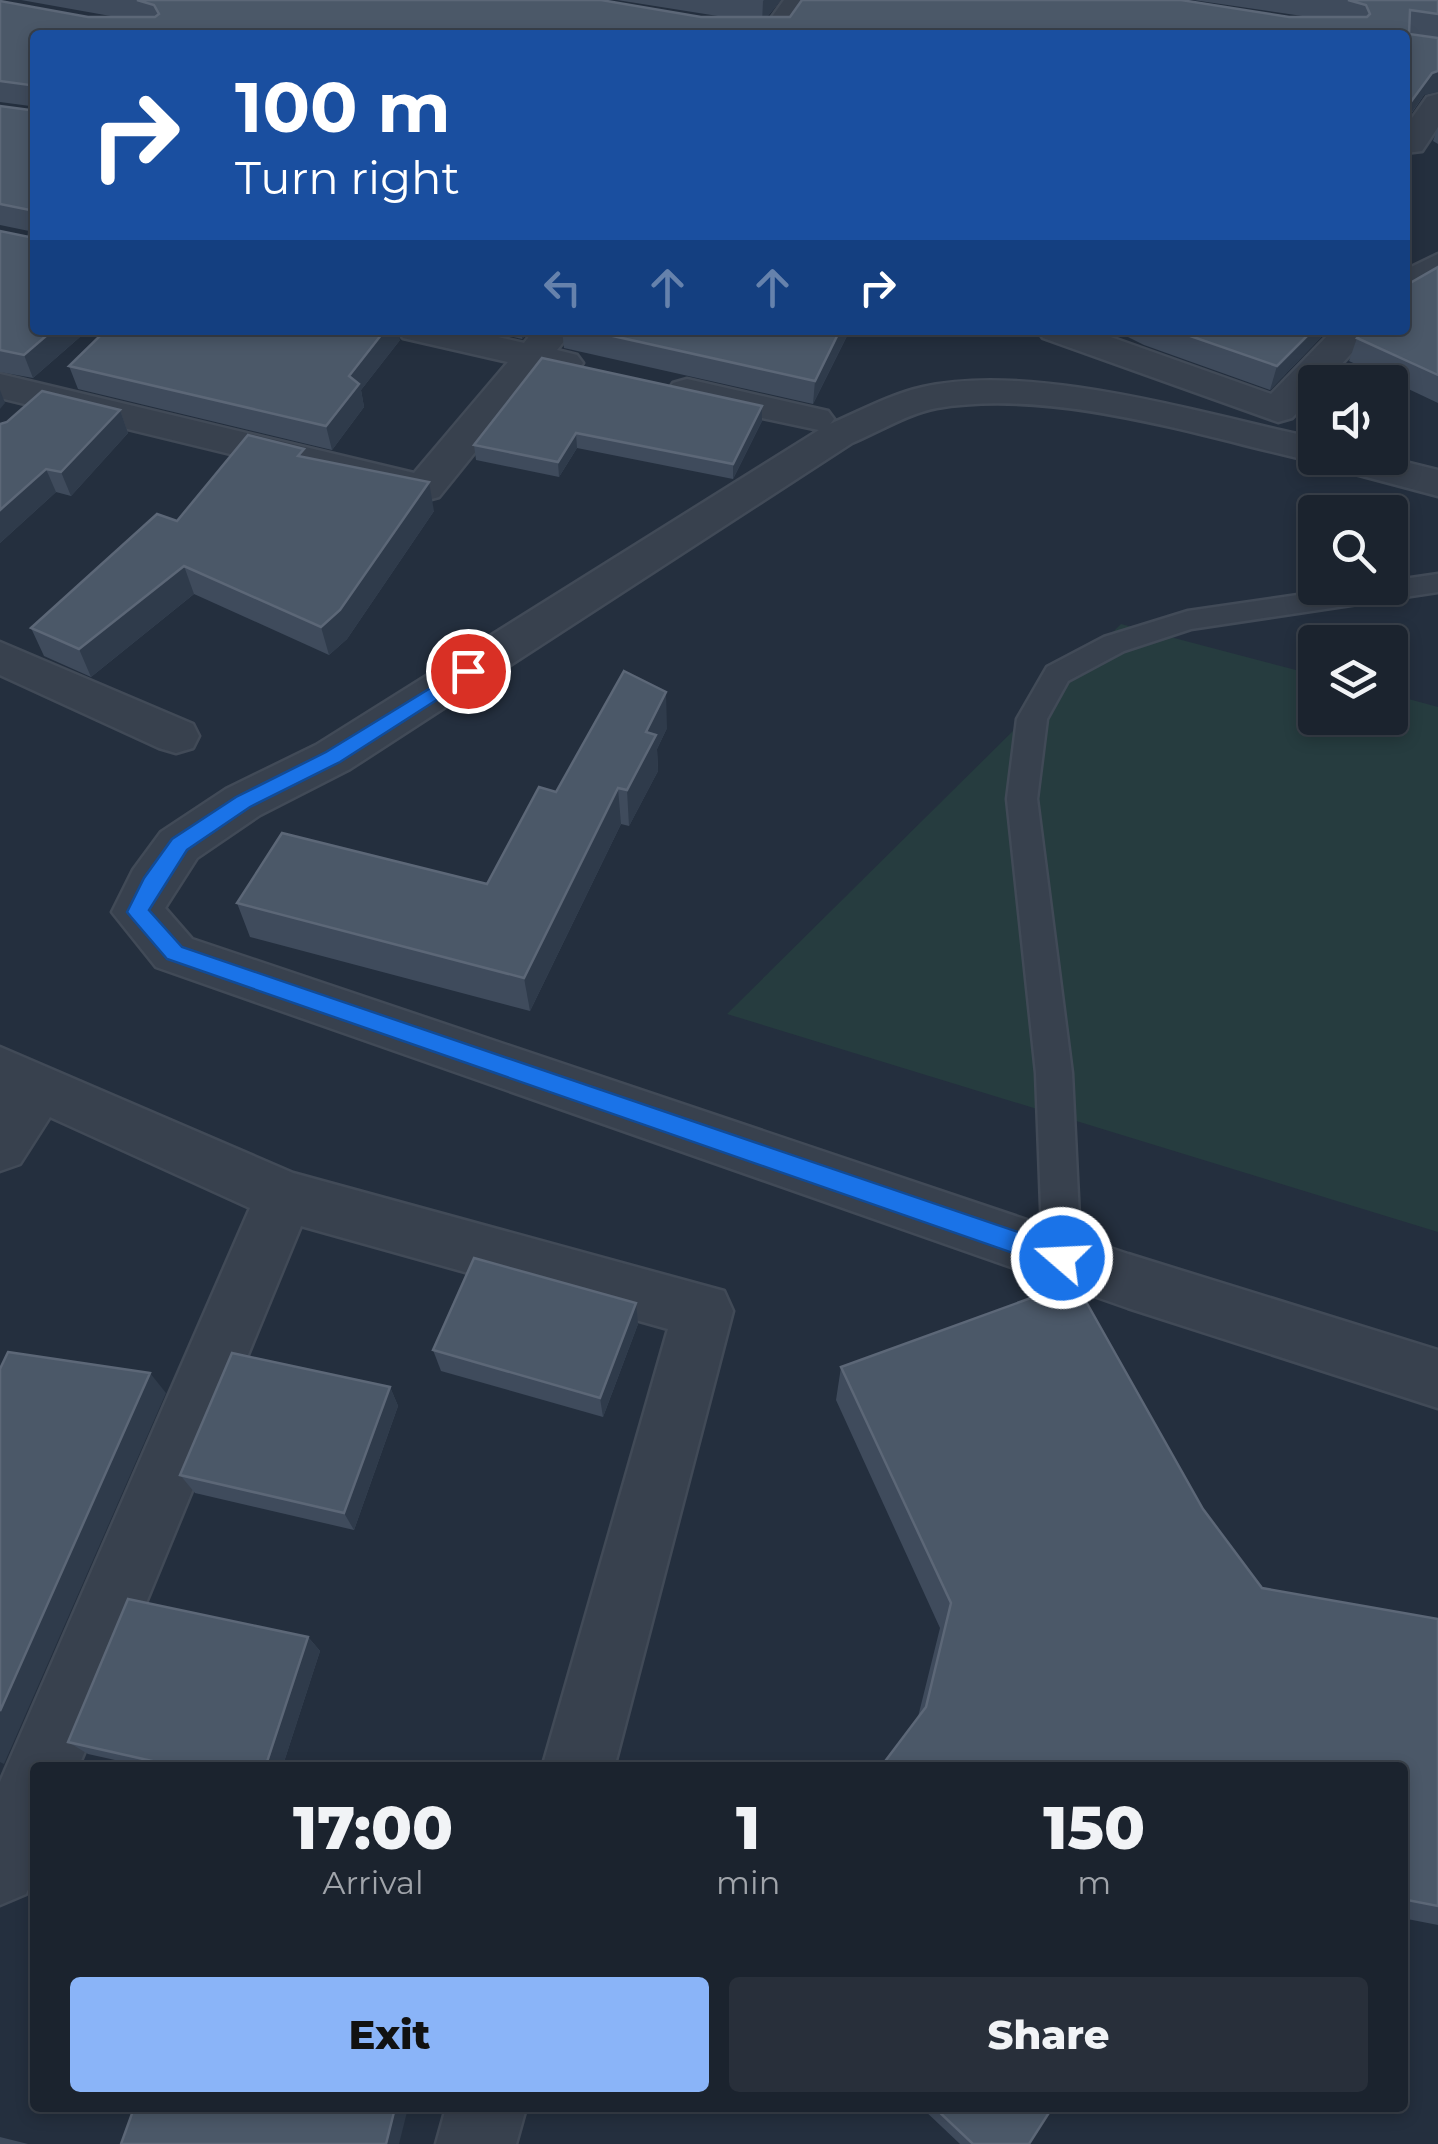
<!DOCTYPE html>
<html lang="en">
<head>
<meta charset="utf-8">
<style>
	:root { --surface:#1b232e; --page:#282f3a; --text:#f1f3f6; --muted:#a0a4aa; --line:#39404a; --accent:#8ab4f8 }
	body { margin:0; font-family:Montserrat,sans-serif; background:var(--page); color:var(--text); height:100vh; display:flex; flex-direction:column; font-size:38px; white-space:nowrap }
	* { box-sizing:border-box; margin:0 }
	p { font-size:32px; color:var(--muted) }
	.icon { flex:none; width:55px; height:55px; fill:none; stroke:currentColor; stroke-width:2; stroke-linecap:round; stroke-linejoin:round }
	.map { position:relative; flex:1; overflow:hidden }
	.side { position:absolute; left:30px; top:1762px; width:1378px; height:350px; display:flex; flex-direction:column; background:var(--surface); border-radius:10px; box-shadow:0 5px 15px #0003,0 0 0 2px var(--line) }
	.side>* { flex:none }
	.banner { position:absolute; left:30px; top:30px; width:1380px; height:305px; border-radius:10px; box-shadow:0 5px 15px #0003,0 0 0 2px var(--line); background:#1a4fa0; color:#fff; overflow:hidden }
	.buttons { position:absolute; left:1298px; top:365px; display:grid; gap:20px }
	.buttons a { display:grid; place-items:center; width:110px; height:110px; border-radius:10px; background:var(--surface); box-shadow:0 5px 15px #0003,0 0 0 2px var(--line); font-size:50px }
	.pin { position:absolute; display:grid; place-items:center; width:85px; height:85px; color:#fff; margin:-42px; border:5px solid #fff; border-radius:50%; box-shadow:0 2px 10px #0007 }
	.me { position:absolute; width:110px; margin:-55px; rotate:289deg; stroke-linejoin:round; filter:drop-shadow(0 0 8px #0008) }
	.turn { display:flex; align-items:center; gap:35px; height:210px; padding:0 40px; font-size:45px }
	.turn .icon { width:130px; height:130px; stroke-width:2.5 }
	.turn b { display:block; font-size:70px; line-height:85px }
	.lanes { display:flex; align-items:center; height:95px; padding:0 40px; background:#0003; justify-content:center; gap:50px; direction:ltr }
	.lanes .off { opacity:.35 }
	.eta { display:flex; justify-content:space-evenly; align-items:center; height:170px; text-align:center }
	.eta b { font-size:60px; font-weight:800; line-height:70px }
	.action { display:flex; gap:20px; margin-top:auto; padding:20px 40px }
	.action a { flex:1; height:115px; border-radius:10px; background:var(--accent); color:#111; font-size:40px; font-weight:800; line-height:115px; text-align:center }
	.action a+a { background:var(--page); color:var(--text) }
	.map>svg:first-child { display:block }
	.green { fill:#263c3f }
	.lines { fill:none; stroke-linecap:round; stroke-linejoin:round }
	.lane-casing { stroke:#414a57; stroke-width:5 }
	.street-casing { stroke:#414a57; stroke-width:5 }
	.lane { fill:#38414e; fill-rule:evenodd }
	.street { fill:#38414e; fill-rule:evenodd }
	.wall { fill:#3f4b5c }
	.shaded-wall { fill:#2f3b4b }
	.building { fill:#4b5868; stroke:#5c6777; stroke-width:2.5 }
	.route { fill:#1a73e8; stroke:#114b97; stroke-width:2.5 }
</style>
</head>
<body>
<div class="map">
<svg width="1438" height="2144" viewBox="0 0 1438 2144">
	<rect width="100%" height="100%" fill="#242f3e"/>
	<polygon class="green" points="1121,624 1315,675 1315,718 1390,718 1390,694 1438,707 1438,1232 727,1014"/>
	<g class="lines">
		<g class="lane-casing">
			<polygon id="lane" points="1438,574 1438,592 1191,629 1124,651 1068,681 1047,719 1037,799 1072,1073 1081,1259 1075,1271 1062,1276 1049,1271 1043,1259 1036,1073 1007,799 1017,719 1047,667 1104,637 1188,611 1346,588 1390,588 1390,581"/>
		</g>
		<g class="street-casing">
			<g id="street">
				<polygon points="784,0 814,0 789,35 759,35"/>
				<polygon points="1438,94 1438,127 1422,151 1405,153 1405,128 1427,97"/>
				<polygon points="1438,254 1438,281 1405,297 1405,270"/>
				<polygon points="397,330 467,330 524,343 534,330 573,330 557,350 577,355 583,363 577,371 564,374 542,369 439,497 424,501 0,398 0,374 414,473 508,362 403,338"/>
				<polygon points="1037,330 1091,330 1271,394 1333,330 1373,330 1325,382 1315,382 1315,394 1292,418 1278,422 1043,338"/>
				<path d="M 687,379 L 828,411 L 834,419 L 830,424 C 860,411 891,394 923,387 C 1034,362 1203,414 1315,438 L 1315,458 L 1389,458 L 1438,470 L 1438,496 L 1329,467 L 1324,460 L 1315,462 C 1199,436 1056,388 937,408 C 909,413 878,432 852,443 L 350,769 L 260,815 L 197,858 L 165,908 L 192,939 L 1128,1254 L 1438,1350 L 1438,1408 L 1128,1308 L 156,967 L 112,912 L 133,870 L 161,832 L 226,789 L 316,745 L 819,430 L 673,399 L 668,391 L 673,383 Z"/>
				<polygon points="0,642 193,724 199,736 193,748 176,753 159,748 0,675"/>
				<polygon points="0,1047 293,1173 724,1291 733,1311 614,1768 542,1768 668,1329 301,1226 78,1768 35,1768 35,1873 26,1894 0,1905 0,1782 250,1208 50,1117 20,1164 0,1171"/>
				<polygon points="446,2108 526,2108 516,2144 436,2144"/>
			</g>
		</g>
		<use href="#lane" class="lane"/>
		<use href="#street" class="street"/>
	</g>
	<g class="wall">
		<polygon points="21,0 601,0 701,17 724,17 617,0 781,0 767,17 1309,17 1193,0 1438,0 1438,37 1424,95 1405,123 1405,35 35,35 35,330 88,330 33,378 0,372 0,231 29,237 29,231 0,225 0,106 30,110 30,106 0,102 0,1 88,17 116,17"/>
		<polygon points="1438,127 1438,144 1433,141"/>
		<polygon points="1438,267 1438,403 1349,361 1357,338"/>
		<polygon points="483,330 531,330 522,339"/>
		<polygon points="562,330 850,330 813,404 564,348"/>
		<polygon points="1114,330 1328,330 1270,390 1144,345"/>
		<polygon points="400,340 361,390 364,407 332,450 78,389 69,366"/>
		<polygon points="762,406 762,421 733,479 577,448 559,477 476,460 474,445"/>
		<polygon points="120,410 128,433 71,496 56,492 0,543 0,424"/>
		<polygon points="306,457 434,511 347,639 329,655 194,594 91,677 44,656 31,628 177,521"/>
		<polygon points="667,728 657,749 658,771 629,826 621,824 530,1011 250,937 237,903 487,884 556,792"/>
		<polygon points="638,1324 603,1417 441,1371 433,1350"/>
		<polygon points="841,1367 1203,1509 1262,1588 1438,1619 1438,1925 1402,1918 1402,1768 918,1717 940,1628 836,1400"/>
		<polygon points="390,1387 398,1406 354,1530 195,1493 180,1475"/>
		<polygon points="308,1637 320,1651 282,1768 151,1768 88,1754 68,1742"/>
		<polygon points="922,2108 1052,2108 1029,2144 960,2144"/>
		<polygon points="0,2137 28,2144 0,2144"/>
	</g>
	<g class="shaded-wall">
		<polygon points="764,0 781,0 762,23 763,1"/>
		<polygon points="1438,71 1438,92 1424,95 1406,120 1410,103 1432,73"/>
		<polygon points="53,330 88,330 33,378 24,355"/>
		<polygon points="385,330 398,330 400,340 361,390 364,407 332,450 326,426 349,376"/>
		<polygon points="522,330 531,330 522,339"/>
		<polygon points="840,330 850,330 813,404 815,381"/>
		<polygon points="1313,330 1328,330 1270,390 1277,366"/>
		<polygon points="0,390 5,403 0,409"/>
		<polygon points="762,406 762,421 733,479 733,464"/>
		<polygon points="120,410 128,433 71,496 61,472"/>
		<polygon points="576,433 577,448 559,477 558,462"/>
		<polygon points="46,469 56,492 0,543 0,510"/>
		<polygon points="429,482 434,511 347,639 329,655 321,627"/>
		<polygon points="184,566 194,594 91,677 79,649"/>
		<polygon points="666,692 667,728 657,749 658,771 629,826 627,790 646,732"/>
		<polygon points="618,788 621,824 530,1011 524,978"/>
		<polygon points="636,1303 638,1324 603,1417 600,1398"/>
		<polygon points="150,1373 166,1393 4,1764 0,1762 0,1711"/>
		<polygon points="390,1387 398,1406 354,1530 344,1513"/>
		<polygon points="308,1637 320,1651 282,1768 265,1768"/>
		<polygon points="395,2108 408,2108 399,2144 386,2144"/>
	</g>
	<g class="building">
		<polygon points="137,0 601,0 701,17 790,17 802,0 1181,0 1289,17 1367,17 1370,14 1366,5 1348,0 1438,0 1438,14 1410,10 1409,34 1438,38 1438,71 1432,73 1410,103 1409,112 1405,111 1405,35 35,35 35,330 53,330 24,355 0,350 0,231 29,237 30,210 0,204 0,106 30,110 30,85 0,81 0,1 88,17 155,17 159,14 154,5"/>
		<polygon points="1438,267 1438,375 1357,338 1365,330 1405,330 1405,286"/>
		<polygon points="106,330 385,330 349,376 359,384 326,426 69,366"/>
		<polygon points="586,330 840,330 815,381"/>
		<polygon points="1173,330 1313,330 1277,366"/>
		<polygon points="542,358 762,406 733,464 576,433 558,462 474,445"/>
		<polygon points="42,391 120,410 61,472 46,469 0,510 0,424 7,422"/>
		<polygon points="248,435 304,449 298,456 429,482 340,610 321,627 184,566 79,649 31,628 157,514 177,521"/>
		<polygon points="624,671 666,692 646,732 656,735 627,790 618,788 524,978 237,903 282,833 487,884 539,787 556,792"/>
		<polygon points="474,1258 636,1303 600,1398 433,1350"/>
		<polygon points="1075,1282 1203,1509 1262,1588 1438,1619 1438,1906 1402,1899 1402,1768 880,1768 926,1707 951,1603 841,1367"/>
		<polygon points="8,1352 150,1373 0,1711 0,1369"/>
		<polygon points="232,1353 390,1387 344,1513 180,1475"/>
		<polygon points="128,1599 308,1637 265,1768 183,1768 68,1742"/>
		<polygon points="134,2108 395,2108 386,2144 121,2144"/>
		<polygon points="935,2108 1052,2108 1029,2144 973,2144"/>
	</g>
	<polygon class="route" points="468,665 474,667 474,676 340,762 250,807 187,850 149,910 182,947 1062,1247 1070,1251 1074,1258 1070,1266 1062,1270 167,959 131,917 127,912 144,878 172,839 236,797 326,752"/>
</svg>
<div class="buttons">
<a><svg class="icon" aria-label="sound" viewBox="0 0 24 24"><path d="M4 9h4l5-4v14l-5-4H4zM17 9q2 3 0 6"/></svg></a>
<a><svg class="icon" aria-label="search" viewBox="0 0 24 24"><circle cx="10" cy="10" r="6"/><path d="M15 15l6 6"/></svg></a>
<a><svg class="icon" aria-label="layers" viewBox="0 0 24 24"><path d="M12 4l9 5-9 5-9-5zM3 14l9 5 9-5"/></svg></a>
</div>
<div class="pin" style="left:468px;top:671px;background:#d93025"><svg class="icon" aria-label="arrive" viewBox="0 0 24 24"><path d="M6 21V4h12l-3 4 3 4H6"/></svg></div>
<svg class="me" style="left:1062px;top:1258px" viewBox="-20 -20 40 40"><circle r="17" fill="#1a73e8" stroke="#fff" stroke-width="3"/><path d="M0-11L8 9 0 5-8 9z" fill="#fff"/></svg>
<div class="banner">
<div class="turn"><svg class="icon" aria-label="right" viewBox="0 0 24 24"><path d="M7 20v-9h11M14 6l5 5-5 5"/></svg><div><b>100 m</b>Turn right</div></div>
<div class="lanes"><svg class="icon off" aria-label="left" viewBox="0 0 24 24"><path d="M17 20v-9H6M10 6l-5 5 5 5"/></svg><svg class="icon off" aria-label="ahead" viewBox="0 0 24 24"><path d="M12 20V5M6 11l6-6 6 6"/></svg><svg class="icon off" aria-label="ahead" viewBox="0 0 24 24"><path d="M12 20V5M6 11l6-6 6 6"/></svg><svg class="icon" aria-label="right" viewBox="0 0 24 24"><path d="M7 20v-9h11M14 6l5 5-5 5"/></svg></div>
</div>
<section class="side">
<div class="eta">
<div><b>17:00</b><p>Arrival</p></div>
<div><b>1</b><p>min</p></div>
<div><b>150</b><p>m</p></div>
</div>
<div class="action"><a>Exit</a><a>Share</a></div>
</section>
</div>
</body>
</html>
